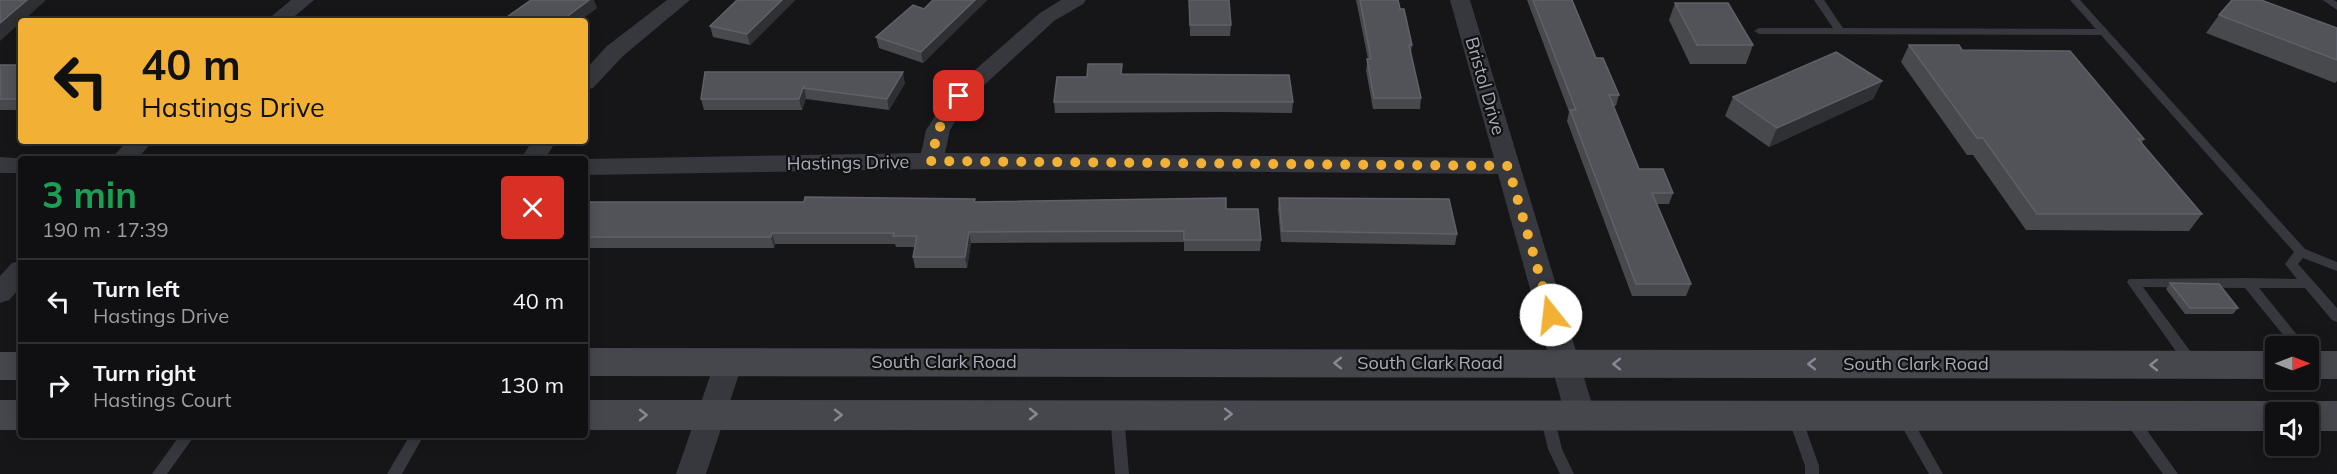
<!DOCTYPE html>
<html lang="en">
<head>
<meta charset="utf-8">
<style>
	:root { --surface:#101012; --page:#1e1e20; --text:#f1f3f6; --muted:#9c9d9f; --line:#303032 }
	body { margin:0; font-family:Mulish,sans-serif; background:var(--page); color:var(--text); height:100vh; display:flex; flex-direction:column; font-size:22px; white-space:nowrap }
	* { box-sizing:border-box; margin:0 }
	p { font-size:20px; color:var(--muted) }
	.icon { flex:none; width:33px; height:33px; fill:none; stroke:currentColor; stroke-width:2; stroke-linecap:round; stroke-linejoin:round }
	.map { position:relative; flex:1; overflow:hidden }
	.side { position:absolute; left:18px; top:156px; width:570px; height:282px; display:flex; flex-direction:column; background:var(--surface); border-radius:6px; box-shadow:0 3px 15px #0003,0 0 0 2px var(--line) }
	.side>* { flex:none }
	.banner { position:absolute; left:18px; top:18px; width:570px; height:126px; border-radius:6px; box-shadow:0 3px 15px #0003,0 0 0 2px var(--line); background:#f2b134; color:#111; overflow:hidden }
	.needle { width:39px; rotate:90deg }
	.tools { position:absolute; left:2265px; top:336px; display:grid; gap:12px }
	.tools a { display:grid; place-items:center; width:54px; height:54px; border-radius:6px; background:var(--surface); box-shadow:0 3px 15px #0003,0 0 0 2px var(--line); font-size:30px }
	.pin { position:absolute; display:grid; place-items:center; width:51px; height:51px; color:#fff; margin:-26px; border-radius:12px; box-shadow:0 3px 9px #0006 }
	.me { position:absolute; width:66px; margin:-33px; rotate:344deg; stroke-linejoin:round; filter:drop-shadow(0 0 4px #0008) }
	.turn { display:flex; align-items:center; gap:21px; height:126px; padding:0 24px; font-size:27px }
	.turn .icon { width:78px; height:78px; stroke-width:2.5 }
	.turn b { display:block; font-size:42px; line-height:51px }
	.round { display:grid; place-items:center; flex:none; width:63px; height:63px; border-radius:6px; background:var(--page) }
	.head { display:flex; align-items:center; justify-content:space-between; height:102px; padding:0 24px }
	h1 { font-size:36px; font-weight:700; line-height:45px; color:#1e9e55 }
	ul { padding:0; list-style:none }
	li { display:flex; align-items:center; gap:18px; height:84px; padding:0 24px; border-top:2px solid var(--line) }
	li div { flex:1 }
	li b { display:block; font-size:22px }
	li em { font-style:normal }
	.map>svg:first-child { display:block }
	.lines { fill:none; stroke-linecap:round; stroke-linejoin:round }
	.lane { fill:#37383d; fill-rule:evenodd }
	.street { fill:#37383d; fill-rule:evenodd }
	.secondary { fill:#45474d; fill-rule:evenodd }
	.wall { fill:#47494d }
	.shaded-wall { fill:#2f3033 }
	.building { fill:#525359; stroke:#5f6168; stroke-width:1.5 }
	.oneway { stroke:#858993 }
	.route { stroke:#f2b134; stroke-width:10; stroke-dasharray:0 18 }
	.labels { text-anchor:middle; stroke-width:4.5; stroke-linejoin:round; paint-order:stroke }
	.street-label { font-size:18px; fill:#a8adb8; stroke:#111113 }
</style>
</head>
<body>
<div class="map">
<svg width="2337" height="474" viewBox="0 0 2337 474">
	<rect width="100%" height="100%" fill="#161618"/>
	<g class="lines">
		<g class="lane">
			<polygon points="1814,0 1824,0 1843,28 2096,29 2070,0 2080,0 2305,249 2337,262 2337,271 2303,258 2298,264 2337,308 2337,322 2332,320 2305,288 2259,288 2306,346 2292,346 2245,288 2143,287 2199,363 2197,367 2187,367 2129,285 2127,282 2129,279 2247,278 2297,279 2285,264 2294,252 2101,35 1759,34 1754,31 1759,28 1833,28"/>
			<polygon points="2323,0 2334,0 2337,2 2337,10"/>
			<polygon points="1117,410 1122,411 1124,415 1129,474 1115,474 1110,415 1112,411"/>
			<polygon points="1794,410 1799,411 1801,415 1819,466 1819,474 1805,474 1805,466 1787,415 1789,411"/>
			<polygon points="1547,411 1552,412 1554,416 1562,449 1574,474 1560,474 1548,449 1540,416 1542,412"/>
			<polygon points="1904,413 1909,414 1943,474 1929,474 1897,418 1899,414"/>
			<polygon points="2131,413 2136,415 2178,474 2163,474 2126,423 2124,419 2126,415"/>
			<polygon points="180,435 195,435 167,474 152,474"/>
			<polygon points="410,435 424,435 402,474 387,474"/>
		</g>
		<g class="street">
			<polygon points="291,0 314,0 289,21 266,21"/>
			<polygon points="667,0 690,0 623,56 593,88 585,90 585,70 607,46"/>
			<polygon points="1061,0 1086,0 1083,4 1054,21 968,100 950,130 945,153 1494,158 1450,0 1470,0 1595,414 1590,422 1580,426 1570,422 1565,414 1498,174 931,169 585,175 585,159 921,153 926,130 951,91 1040,13"/>
			<polygon points="127,141 153,141 137,159 111,159"/>
			<polygon points="532,141 556,141 545,159 521,159"/>
			<polygon points="0,157 28,159 21,159 21,173 0,173"/>
			<polygon points="21,261 21,287 9,300 0,303 0,276 12,263"/>
			<polygon points="729,351 739,354 743,362 706,474 676,474 715,362 719,354"/>
		</g>
		<g class="secondary">
			<polygon points="585,348 2276,351 2276,379 585,376"/>
			<rect x="2308" y="351" width="29" height="28"/>
			<rect x="0" y="352" width="21" height="28"/>
			<rect x="0" y="400" width="21" height="30"/>
			<polygon points="585,400 2276,401 2289,405 2292,410 2295,405 2308,401 2337,401 2337,431 2308,431 2308,412 2276,412 2276,431 585,430"/>
		</g>
	</g>
	<g class="wall">
		<polygon points="737,0 795,0 750,45 713,37 710,26"/>
		<polygon points="933,0 987,0 923,63 879,48 876,37 924,9"/>
		<polygon points="1189,0 1231,25 1230,36 1190,36"/>
		<polygon points="1356,0 1398,0 1400,9 1412,45 1411,54 1421,98 1420,109 1373,109 1366,70 1368,59"/>
		<polygon points="1527,0 1572,0 1596,58 1619,95 1616,106 1613,106 1639,169 1673,193 1669,204 1657,204 1691,284 1686,296 1632,296 1567,121 1569,112"/>
		<polygon points="1675,3 1753,45 1746,64 1690,64 1669,20"/>
		<polygon points="597,8 579,21 509,21 507,17"/>
		<polygon points="2219,15 2337,28 2337,81 2335,83 2206,33"/>
		<polygon points="1909,45 1962,50 2144,139 2142,143 2202,214 2189,231 2026,230 1973,155 1967,155 1901,62"/>
		<polygon points="1122,64 1122,74 1293,102 1292,113 1223,112 1055,113 1054,102 1087,77"/>
		<rect x="0" y="65" width="21" height="45"/>
		<polygon points="705,72 905,83 889,110 806,99 806,98 802,110 704,110 701,99"/>
		<polygon points="1882,81 1873,99 1769,147 1725,116 1733,97"/>
		<polygon points="1279,198 1457,234 1455,245 1281,242 1278,209"/>
		<polygon points="975,199 975,202 1226,209 1261,240 1260,251 1184,251 1184,242 971,243 967,268 915,268 913,257 915,247 896,247 895,244 775,244 774,248 585,248 585,202 804,202"/>
		<polygon points="2170,283 2238,308 2233,314 2185,314 2166,289"/>
	</g>
	<g class="shaded-wall">
		<polygon points="27,0 46,0 23,21 21,21 21,22 0,41 0,23"/>
		<polygon points="589,0 594,0 597,8 579,21 561,21"/>
		<polygon points="782,0 795,0 750,45 747,34"/>
		<polygon points="975,0 987,0 923,63 921,52"/>
		<polygon points="903,72 905,83 889,110 887,99"/>
		<polygon points="1882,81 1873,99 1769,147 1777,128"/>
		<polygon points="804,85 806,98 802,110 799,99"/>
		<polygon points="969,232 971,243 967,268 965,257"/>
		<polygon points="772,233 775,244 774,248 771,237"/>
	</g>
	<g class="building">
		<polygon points="0,0 27,0 0,23"/>
		<polygon points="531,0 589,0 561,21 520,21 507,17"/>
		<polygon points="737,0 782,0 747,34 710,26"/>
		<polygon points="933,0 975,0 921,52 876,37 913,5 924,9"/>
		<polygon points="1189,0 1229,0 1231,25 1190,25"/>
		<polygon points="1360,0 1398,0 1400,9 1404,9 1412,45 1409,45 1421,98 1374,98 1367,59 1371,59"/>
		<polygon points="1533,0 1572,0 1596,58 1603,58 1619,95 1609,95 1639,169 1663,169 1673,193 1652,193 1691,284 1636,284 1570,110 1576,110"/>
		<polygon points="2232,0 2261,0 2337,28 2337,60 2219,15"/>
		<polygon points="1675,3 1728,3 1753,45 1697,45"/>
		<polygon points="1909,45 1959,45 1962,50 2070,51 2144,139 2138,139 2202,214 2037,214 1983,138 1977,138"/>
		<polygon points="1836,52 1882,81 1777,128 1733,97"/>
		<polygon points="1088,64 1122,64 1121,74 1289,75 1293,102 1054,102 1057,77 1087,77"/>
		<rect x="0" y="65" width="21" height="34"/>
		<polygon points="705,72 903,72 887,99 804,88 804,85 799,99 701,99"/>
		<polygon points="805,197 975,199 974,202 1226,198 1226,209 1258,209 1261,240 1184,240 1184,231 969,232 965,257 913,257 917,236 893,236 894,233 772,233 771,237 585,237 585,202 804,202"/>
		<polygon points="1279,198 1449,199 1457,234 1282,231"/>
		<polygon points="2170,283 2219,284 2238,308 2190,308"/>
	</g>
	<defs><path id="oneway-chevron" d="M-2-3.5L2.5 0L-2 3.5" fill="none" stroke-width="1.6" stroke-linecap="round" stroke-linejoin="round" transform="scale(1.5)"/></defs>
	<g class="oneway">
		<use href="#oneway-chevron" transform="translate(1338 363) rotate(-180)"/>
		<use href="#oneway-chevron" transform="translate(1617 364) rotate(-180)"/>
		<use href="#oneway-chevron" transform="translate(1812 364) rotate(-180)"/>
		<use href="#oneway-chevron" transform="translate(2154 365) rotate(-180)"/>
		<use href="#oneway-chevron" transform="translate(1033 414)"/>
		<use href="#oneway-chevron" transform="translate(1228 414)"/>
		<use href="#oneway-chevron" transform="translate(643 415)"/>
		<use href="#oneway-chevron" transform="translate(838 415)"/>
	</g>
	<g class="lines">
		<polyline class="route" points="959,96 938,130 931,161 1508,166 1551,315"/>
	</g>
	<g class="labels">
		<g class="street-label">
			<text transform="translate(1485 86) rotate(74)" y="6">Bristol Drive</text>
			<text transform="translate(848 163) rotate(-1)" y="6">Hastings Drive</text>
			<text x="944" y="368">South Clark Road</text>
			<text x="1430" y="369">South Clark Road</text>
			<text x="1916" y="370">South Clark Road</text>
		</g>
	</g>
</svg>
<div class="tools">
<a><svg class="needle" viewBox="-14 -14 28 28"><path d="M0-13l5 13h-10z" fill="#e53935"/><path d="M0 13l5-13h-10z" fill="#9c9d9f"/></svg></a>
<a><svg class="icon" aria-label="sound" viewBox="0 0 24 24"><path d="M4 9h4l5-4v14l-5-4H4zM17 9q2 3 0 6"/></svg></a>
</div>
<div class="pin" style="left:959px;top:96px;background:#d93025"><svg class="icon" aria-label="arrive" viewBox="0 0 24 24"><path d="M6 21V4h12l-3 4 3 4H6"/></svg></div>
<svg class="me" style="left:1551px;top:315px" viewBox="-20 -20 40 40"><circle r="19" fill="#fff"/><path d="M0-13L10 11 0 6-10 11z" fill="#f2b134"/></svg>
<div class="banner">
<div class="turn"><svg class="icon" aria-label="left" viewBox="0 0 24 24"><path d="M17 20v-9H6M10 6l-5 5 5 5"/></svg><div><b>40 m</b>Hastings Drive</div></div>
</div>
<section class="side">
<div class="head"><div><h1>3 min</h1><p>190 m · 17:39</p></div><a class="round" style="background:#d93025;color:#fff"><svg class="icon" aria-label="close" viewBox="0 0 24 24"><path d="M6 6l12 12M18 6L6 18"/></svg></a></div>
<ul>
<li><svg class="icon" aria-label="left" viewBox="0 0 24 24"><path d="M17 20v-9H6M10 6l-5 5 5 5"/></svg><div><b>Turn left</b><p>Hastings Drive</p></div><em>40 m</em></li>
<li><svg class="icon" aria-label="right" viewBox="0 0 24 24"><path d="M7 20v-9h11M14 6l5 5-5 5"/></svg><div><b>Turn right</b><p>Hastings Court</p></div><em>130 m</em></li>
</ul>
</section>
</div>
</body>
</html>
